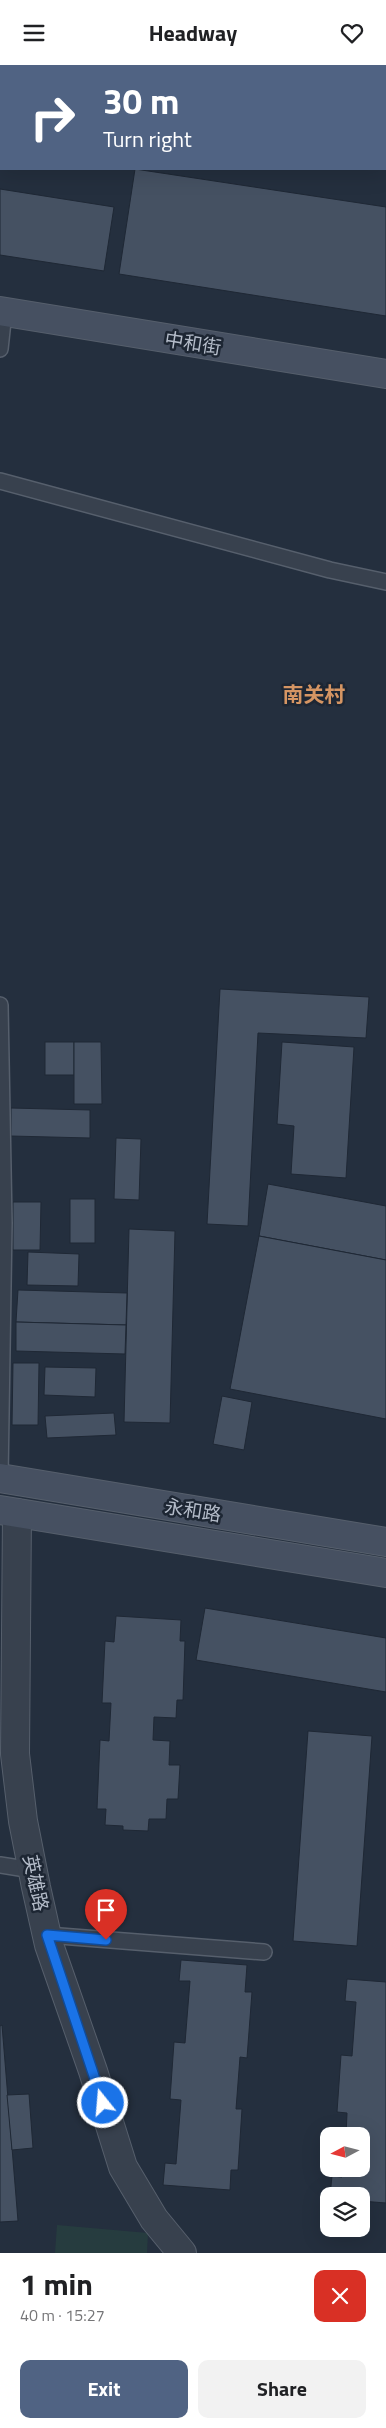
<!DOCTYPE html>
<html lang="en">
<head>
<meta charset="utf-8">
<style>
	:root { --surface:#fff; --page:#f2f2f2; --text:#202124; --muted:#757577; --accent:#506383 }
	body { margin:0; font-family:"Titillium Web","Noto Sans SC",sans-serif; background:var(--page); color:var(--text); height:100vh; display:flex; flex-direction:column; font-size:19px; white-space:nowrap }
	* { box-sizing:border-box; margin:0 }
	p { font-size:16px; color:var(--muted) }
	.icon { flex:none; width:28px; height:28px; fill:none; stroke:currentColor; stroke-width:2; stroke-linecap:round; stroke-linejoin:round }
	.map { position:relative; height:2188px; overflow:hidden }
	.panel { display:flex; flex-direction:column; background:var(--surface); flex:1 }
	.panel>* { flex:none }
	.top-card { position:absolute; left:0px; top:0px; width:386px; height:105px; box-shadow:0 5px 20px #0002; background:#506383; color:#fff; overflow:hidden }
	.needle { width:32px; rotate:263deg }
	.tools { position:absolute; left:320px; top:2062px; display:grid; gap:10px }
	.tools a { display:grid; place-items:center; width:50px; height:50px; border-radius:10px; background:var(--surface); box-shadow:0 5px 20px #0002; font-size:25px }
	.pin { position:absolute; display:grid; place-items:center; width:42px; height:42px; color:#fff; margin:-51px -21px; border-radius:50% 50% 50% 0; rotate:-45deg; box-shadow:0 0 5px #0007 }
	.pin .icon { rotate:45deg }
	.me { position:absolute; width:55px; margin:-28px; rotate:343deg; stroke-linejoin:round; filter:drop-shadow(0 0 4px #0008) }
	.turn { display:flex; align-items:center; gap:18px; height:105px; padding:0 20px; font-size:22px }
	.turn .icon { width:65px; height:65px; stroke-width:2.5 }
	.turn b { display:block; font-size:35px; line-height:42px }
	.round { display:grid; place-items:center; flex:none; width:52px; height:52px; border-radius:10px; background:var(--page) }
	.overview { display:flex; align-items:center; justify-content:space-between; height:85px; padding:0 20px }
	h1 { font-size:30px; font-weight:700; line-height:38px }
	.button { display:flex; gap:10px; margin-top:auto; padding:10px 20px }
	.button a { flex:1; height:58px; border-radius:10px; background:var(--accent); color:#fff; font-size:20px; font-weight:700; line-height:58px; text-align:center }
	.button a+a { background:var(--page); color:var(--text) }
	header { display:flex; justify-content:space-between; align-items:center; height:65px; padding:0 20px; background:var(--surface); font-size:22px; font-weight:700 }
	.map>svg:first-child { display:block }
	.green { fill:#263c3f }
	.building { fill:#455162; stroke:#1f2835 }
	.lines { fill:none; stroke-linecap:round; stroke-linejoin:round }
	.lane-casing { stroke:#565f6c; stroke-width:18 }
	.street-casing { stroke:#565f6c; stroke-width:30 }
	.secondary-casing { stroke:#565f6c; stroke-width:30 }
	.lane { stroke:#38414e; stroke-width:15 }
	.street { stroke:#38414e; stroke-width:28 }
	.secondary { stroke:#465061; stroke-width:28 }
	.route-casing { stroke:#114b97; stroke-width:12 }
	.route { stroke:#1a73e8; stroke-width:9 }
	.labels { text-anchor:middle; stroke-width:5; stroke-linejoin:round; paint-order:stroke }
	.street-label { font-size:19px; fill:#b4bcc9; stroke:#1d2633 }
	.quarter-label { font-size:21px; font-weight:bold; fill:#d59563; stroke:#1d2633 }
</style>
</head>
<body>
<header><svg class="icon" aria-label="menu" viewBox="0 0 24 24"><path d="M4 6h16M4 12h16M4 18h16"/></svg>Headway<svg class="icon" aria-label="heart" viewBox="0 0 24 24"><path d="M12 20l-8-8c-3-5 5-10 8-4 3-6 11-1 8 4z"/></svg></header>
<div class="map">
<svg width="386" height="2188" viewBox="0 0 386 2188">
	<rect width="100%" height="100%" fill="#242f3e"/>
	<polygon class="green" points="57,2160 148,2168 147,2188 55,2188"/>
	<g class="building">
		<polygon points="135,104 386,142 386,251 119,209"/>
		<polygon points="0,124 114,142 104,206 0,190"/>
		<polygon points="220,924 369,932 366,973 258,968 248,1161 207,1159"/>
		<rect x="45" y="977" width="29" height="33"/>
		<polygon points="74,977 101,977 102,1039 74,1039"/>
		<polygon points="282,977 354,982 346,1113 291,1109 294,1061 277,1059"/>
		<polygon points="11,1043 90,1045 90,1073 11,1071"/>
		<polygon points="116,1073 141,1074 139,1135 114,1134"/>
		<polygon points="268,1119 386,1141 386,1195 259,1171"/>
		<rect x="70" y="1134" width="25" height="44"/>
		<polygon points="13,1137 41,1137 40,1185 13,1185"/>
		<polygon points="129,1164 175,1166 170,1358 124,1357"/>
		<polygon points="259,1171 386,1195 386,1354 230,1324"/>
		<polygon points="28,1187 79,1189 78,1221 27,1220"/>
		<polygon points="18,1225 127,1228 126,1260 16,1257"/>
		<polygon points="16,1257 126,1260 125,1289 16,1286"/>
		<polygon points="13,1298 39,1298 38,1360 12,1360"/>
		<polygon points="45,1302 96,1303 95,1332 44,1330"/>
		<polygon points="222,1331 252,1337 244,1385 213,1379"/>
		<polygon points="114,1348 116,1370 47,1373 45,1351"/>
		<polygon points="205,1543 386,1573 386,1627 196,1595"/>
		<polygon points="116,1551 181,1555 180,1576 185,1576 183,1635 177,1635 176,1653 154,1652 153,1675 170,1676 169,1700 180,1700 178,1734 167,1734 166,1754 149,1754 148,1766 123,1765 123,1761 105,1760 106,1744 97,1744 100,1675 109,1676 111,1638 102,1638 105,1576 114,1577"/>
		<polygon points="308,1666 372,1671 357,1881 293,1876"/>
		<polygon points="181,1895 247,1900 245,1927 252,1927 247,1993 240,1992 236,2044 242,2044 238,2105 231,2105 230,2125 163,2120 165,2098 176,2099 181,2035 170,2034 174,1977 185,1978 190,1916 179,1916"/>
		<polygon points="347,1914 386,1917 386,2138 361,2136 361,2131 330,2131 332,2111 342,2112 343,2104 361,2104 361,2071 346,2071 347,2048 337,2047 341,1990 352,1991 356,1937 345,1936"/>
		<polygon points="2,1960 18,2156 0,2157 0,1961"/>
		<polygon points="29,2029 33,2083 12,2085 7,2030"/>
	</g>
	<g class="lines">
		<g class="lane-casing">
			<g id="lane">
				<polyline points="0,284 4,247"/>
				<polyline points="0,416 330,505 386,517"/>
				<polyline points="0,940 4,1158 0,1413"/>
				<polyline points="0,1800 32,1805"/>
				<polyline points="47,1870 264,1887"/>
			</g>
		</g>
		<g class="street-casing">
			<polyline id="street" points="17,1448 15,1689 23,1756 36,1822 49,1880 93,2006 123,2102 154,2154 182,2188"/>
		</g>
		<g class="secondary-casing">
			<g id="secondary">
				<polyline points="0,246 386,309"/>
				<polyline points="0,1413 386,1477"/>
				<polyline points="0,1445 386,1508"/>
			</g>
		</g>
		<use href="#lane" class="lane"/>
		<use href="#street" class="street"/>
		<use href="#secondary" class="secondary"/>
	</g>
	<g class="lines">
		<g class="route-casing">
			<polyline id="route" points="103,2038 47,1870 106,1875"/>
		</g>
		<use href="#route" class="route"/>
	</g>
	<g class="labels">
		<g class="street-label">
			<text transform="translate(193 278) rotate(9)" y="7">中和街</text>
			<text transform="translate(193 1445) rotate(9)" y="7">永和路</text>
			<text transform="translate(36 1818) rotate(78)" y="7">英雄路</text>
		</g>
		<g class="quarter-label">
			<text x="314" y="637">南关村</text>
		</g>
	</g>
</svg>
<div class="tools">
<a><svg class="needle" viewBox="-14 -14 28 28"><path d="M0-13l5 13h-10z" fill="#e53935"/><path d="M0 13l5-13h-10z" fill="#757577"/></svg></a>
<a><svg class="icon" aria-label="layers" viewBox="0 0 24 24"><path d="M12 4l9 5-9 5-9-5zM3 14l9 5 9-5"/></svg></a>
</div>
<div class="pin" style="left:106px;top:1875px;background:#d93025"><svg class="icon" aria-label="arrive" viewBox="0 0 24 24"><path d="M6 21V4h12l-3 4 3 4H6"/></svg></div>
<svg class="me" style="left:103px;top:2038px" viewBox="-20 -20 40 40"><circle r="17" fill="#1a73e8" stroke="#fff" stroke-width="3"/><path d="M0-11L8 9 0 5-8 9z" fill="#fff"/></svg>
<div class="top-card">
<div class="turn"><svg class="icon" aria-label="right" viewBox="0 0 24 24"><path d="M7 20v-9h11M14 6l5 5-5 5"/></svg><div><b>30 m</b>Turn right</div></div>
</div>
</div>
<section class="panel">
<div class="overview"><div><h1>1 min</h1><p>40 m · 15:27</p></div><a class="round" style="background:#d93025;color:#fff"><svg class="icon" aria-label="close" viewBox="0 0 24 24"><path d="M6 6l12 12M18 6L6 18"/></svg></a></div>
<div class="button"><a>Exit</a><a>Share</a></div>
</section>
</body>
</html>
